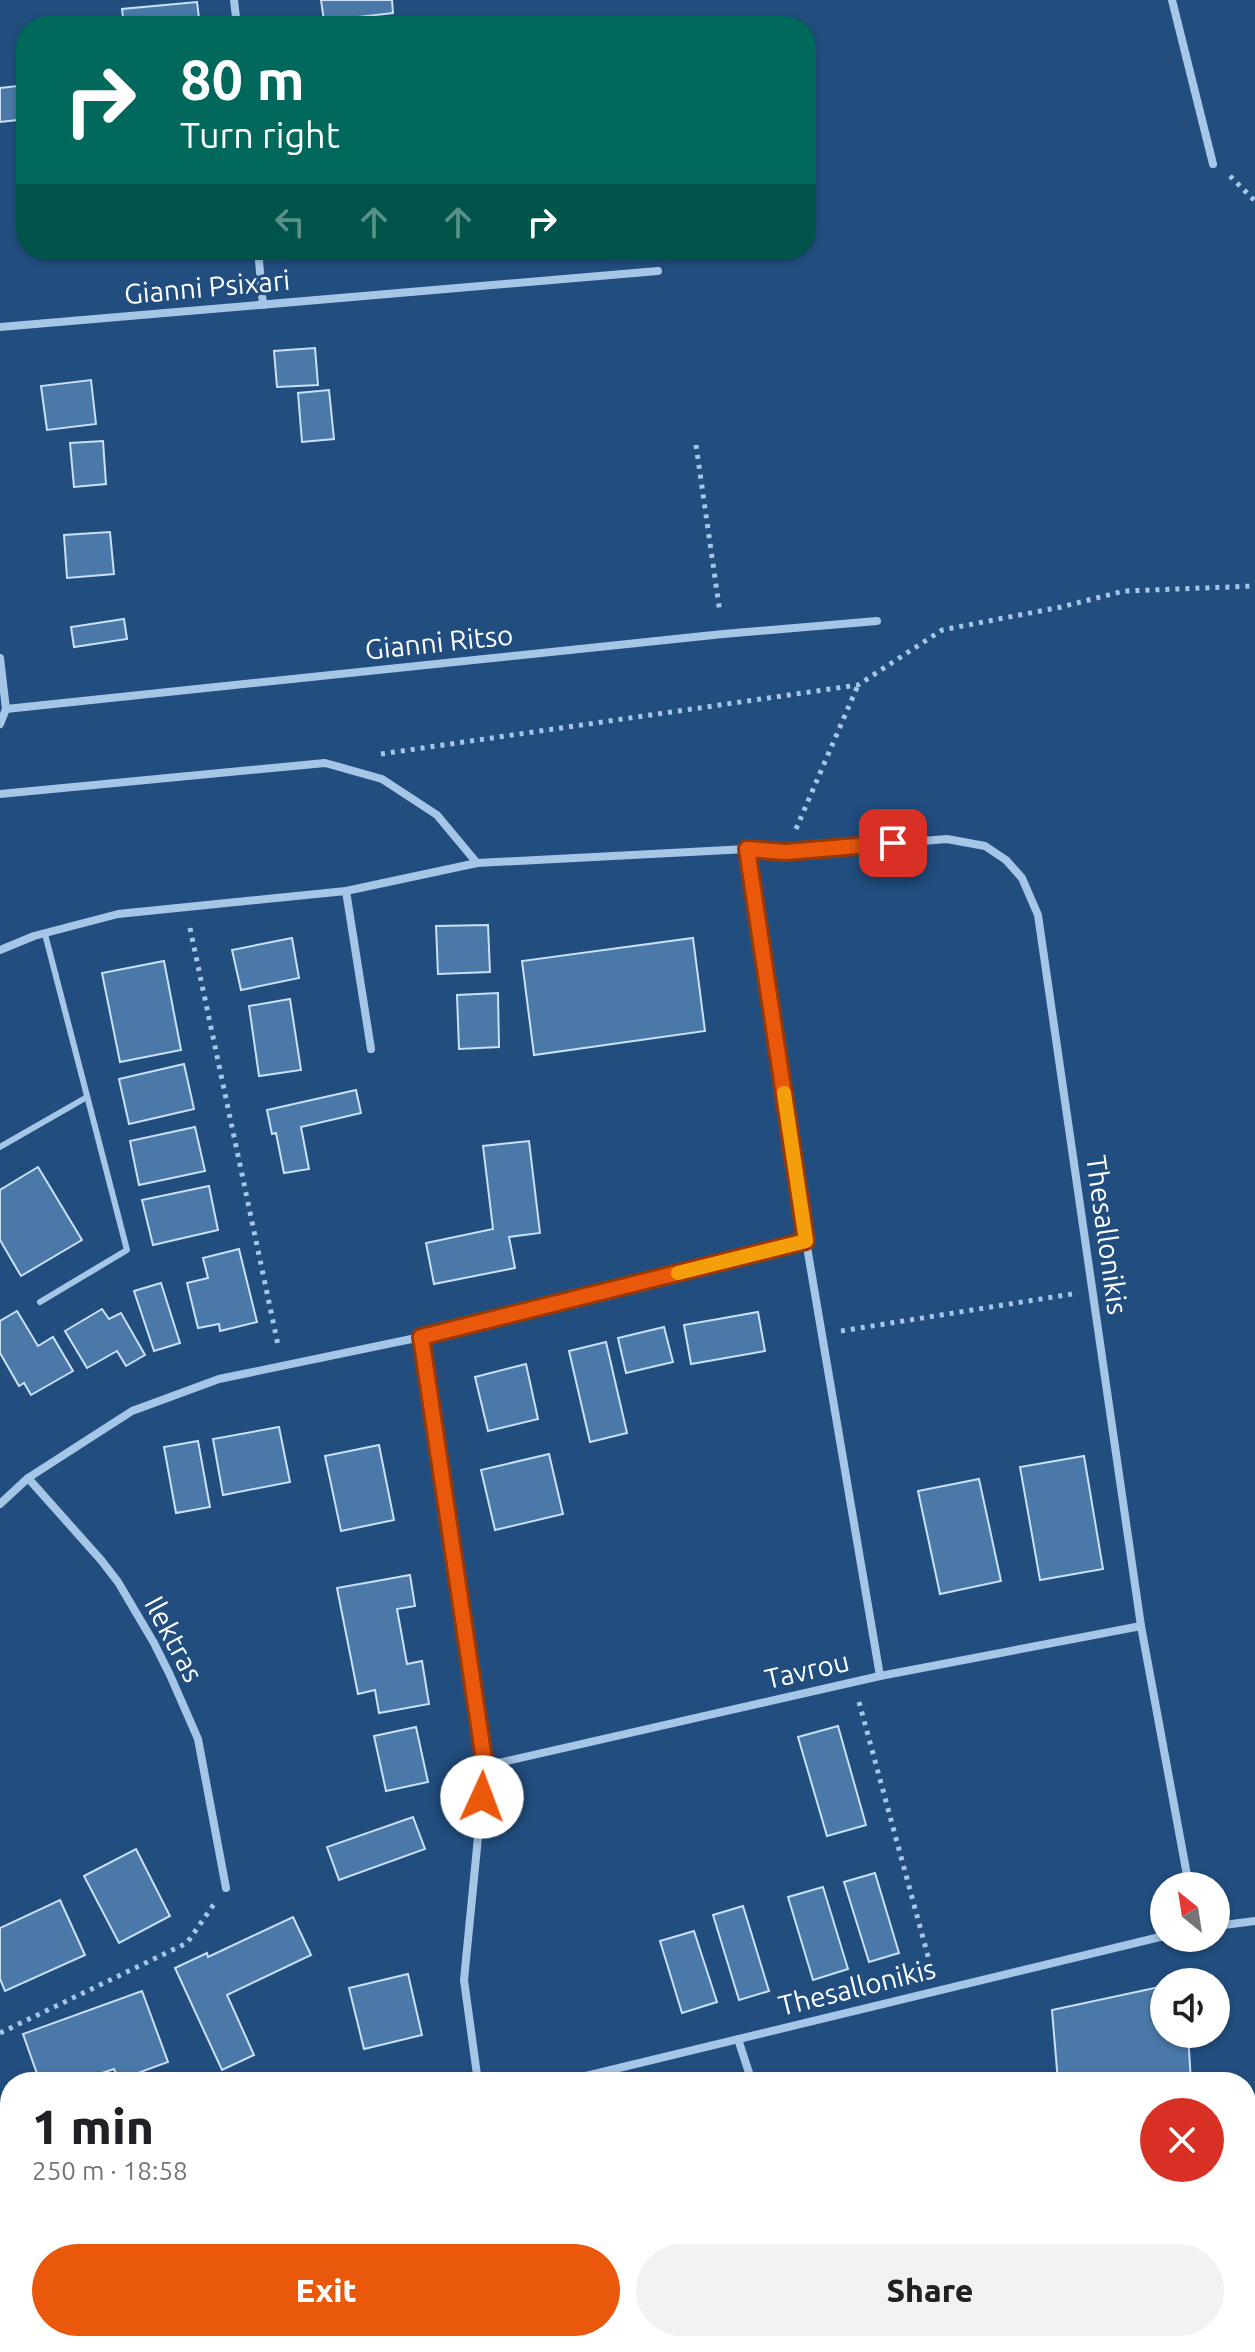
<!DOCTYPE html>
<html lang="en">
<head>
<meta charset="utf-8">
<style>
	:root { --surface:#fff; --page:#f2f2f2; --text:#202124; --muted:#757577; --accent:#ea580c }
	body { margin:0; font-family:Ubuntu,sans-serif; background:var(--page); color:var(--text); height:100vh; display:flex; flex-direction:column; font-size:30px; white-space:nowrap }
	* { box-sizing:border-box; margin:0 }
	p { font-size:26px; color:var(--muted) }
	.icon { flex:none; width:44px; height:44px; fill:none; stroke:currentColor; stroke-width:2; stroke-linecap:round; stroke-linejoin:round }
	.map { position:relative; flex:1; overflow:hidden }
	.drawer { position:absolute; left:0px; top:2072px; width:1256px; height:280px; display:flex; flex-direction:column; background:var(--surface); border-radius:32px 32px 0 0; box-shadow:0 2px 6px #0004 }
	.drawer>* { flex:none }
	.hud { position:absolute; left:16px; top:16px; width:800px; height:244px; border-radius:32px; box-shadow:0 2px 6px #0004; background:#00695c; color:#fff; overflow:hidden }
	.needle { width:52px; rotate:330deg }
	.fabs { position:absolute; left:1150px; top:1872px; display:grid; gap:16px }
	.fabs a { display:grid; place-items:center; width:80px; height:80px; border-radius:50%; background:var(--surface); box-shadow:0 2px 6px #0004; font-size:40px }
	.pin { position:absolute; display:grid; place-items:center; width:68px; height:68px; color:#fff; margin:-34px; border-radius:16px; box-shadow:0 4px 12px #0006 }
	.me { position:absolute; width:88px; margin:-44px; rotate:2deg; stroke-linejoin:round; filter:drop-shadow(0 0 6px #0008) }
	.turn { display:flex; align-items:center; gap:28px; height:168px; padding:0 32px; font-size:36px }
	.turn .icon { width:104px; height:104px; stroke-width:2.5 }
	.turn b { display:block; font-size:56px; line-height:68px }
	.lanes { display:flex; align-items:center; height:76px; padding:0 32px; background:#0003; justify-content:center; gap:40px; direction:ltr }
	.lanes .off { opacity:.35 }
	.round { display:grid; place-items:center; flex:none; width:84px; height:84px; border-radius:42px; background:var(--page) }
	.head { display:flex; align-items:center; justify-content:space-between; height:136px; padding:0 32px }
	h1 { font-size:48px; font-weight:800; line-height:60px }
	.action { display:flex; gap:16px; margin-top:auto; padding:16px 32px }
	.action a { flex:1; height:92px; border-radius:48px; background:var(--accent); color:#fff; font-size:32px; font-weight:800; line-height:92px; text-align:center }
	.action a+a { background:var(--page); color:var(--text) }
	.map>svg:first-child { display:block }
	.building { fill:#4a78a8; stroke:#cae0f5; stroke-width:2 }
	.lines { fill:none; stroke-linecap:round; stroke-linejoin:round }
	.path { stroke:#a6c6e7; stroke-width:5; stroke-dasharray:4 6; stroke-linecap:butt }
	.lane { stroke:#a6c6e7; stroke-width:6 }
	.street { stroke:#a6c6e7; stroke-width:8 }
	.secondary { stroke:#d0e2f6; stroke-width:16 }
	.route-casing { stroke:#983908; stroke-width:20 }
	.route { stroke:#ea580c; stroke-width:14 }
	.slow { stroke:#f59e0b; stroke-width:14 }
	.labels { text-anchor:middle; stroke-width:6; stroke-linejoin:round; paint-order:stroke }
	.street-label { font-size:28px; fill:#fff; stroke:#214e7f }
</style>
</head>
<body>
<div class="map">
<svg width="1255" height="2352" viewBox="0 0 1255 2352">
	<rect width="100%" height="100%" fill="#214e7f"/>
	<g class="building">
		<polygon points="321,0 392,0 393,13 324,21"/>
		<polygon points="197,2 200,26 124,26 122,9"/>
		<polygon points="26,85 26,119 0,122 0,88"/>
		<polygon points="338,250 392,250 338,254"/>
		<polygon points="315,348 318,385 277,387 274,351"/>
		<polygon points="91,380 96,424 47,430 41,386"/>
		<polygon points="329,390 334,439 302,442 298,393"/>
		<polygon points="103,441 106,484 74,487 70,443"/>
		<polygon points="110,532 114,574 67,578 64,535"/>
		<polygon points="124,619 127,639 74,647 71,627"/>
		<polygon points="488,925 490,972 438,974 436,926"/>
		<polygon points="292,938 299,978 241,990 232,950"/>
		<polygon points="693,938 705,1031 534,1055 522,961"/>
		<polygon points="164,961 181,1050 120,1062 102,973"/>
		<polygon points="498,993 499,1047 459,1049 457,995"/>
		<polygon points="290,999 301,1070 259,1076 249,1006"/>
		<polygon points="184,1064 194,1109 129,1124 119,1079"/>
		<polygon points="356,1090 361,1113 301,1127 309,1169 284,1173 276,1133 272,1134 267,1110"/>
		<polygon points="195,1127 205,1171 139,1185 130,1141"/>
		<polygon points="529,1141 540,1233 509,1237 515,1268 434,1284 426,1243 493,1229 483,1146"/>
		<polygon points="38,1167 82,1240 21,1276 0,1240 0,1190"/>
		<polygon points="209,1186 218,1230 153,1245 142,1200"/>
		<polygon points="239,1249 257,1322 220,1331 219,1324 198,1328 187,1283 208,1278 203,1258"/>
		<polygon points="161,1283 180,1343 154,1351 134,1291"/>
		<polygon points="102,1309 109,1319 121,1313 145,1355 126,1366 117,1351 87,1368 65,1331"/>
		<polygon points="17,1311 38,1346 53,1337 73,1371 31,1395 24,1383 19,1386 0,1353 0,1321"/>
		<polygon points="758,1312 765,1351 691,1364 684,1325"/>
		<polygon points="664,1327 673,1362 626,1373 618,1338"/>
		<polygon points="606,1342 627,1433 590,1442 569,1351"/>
		<polygon points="526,1364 538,1419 488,1431 475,1377"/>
		<polygon points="279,1427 290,1482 223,1495 213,1439"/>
		<polygon points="198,1441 210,1507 176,1513 164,1447"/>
		<polygon points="379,1445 394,1520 341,1531 325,1456"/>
		<polygon points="549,1454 563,1514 495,1530 481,1470"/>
		<polygon points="1084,1456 1103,1569 1040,1580 1020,1467"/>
		<polygon points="979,1479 1001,1581 940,1594 918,1491"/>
		<polygon points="410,1575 415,1606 397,1609 407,1664 422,1661 429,1704 379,1713 375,1690 358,1694 337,1588"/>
		<polygon points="838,1726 866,1825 827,1836 798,1737"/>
		<polygon points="416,1727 428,1782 386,1791 374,1736"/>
		<polygon points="413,1817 425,1849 339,1880 327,1847"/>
		<polygon points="136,1849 170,1916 119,1943 84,1876"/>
		<polygon points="875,1873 899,1953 869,1962 844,1882"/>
		<polygon points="823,1887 848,1969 813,1980 788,1897"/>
		<polygon points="60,1900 85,1955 5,1991 0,1979 0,1928"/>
		<polygon points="743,1906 769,1991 739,2000 713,1915"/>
		<polygon points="293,1917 311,1955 227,1995 254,2055 222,2070 175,1968 207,1953 208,1957"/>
		<polygon points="694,1931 717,2002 682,2013 660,1941"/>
		<polygon points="408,1974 422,2035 364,2049 349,1988"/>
		<polygon points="1164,1986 1164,2034 1188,2034 1191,2082 1058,2082 1052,2010"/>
		<polygon points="142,1991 168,2062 119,2080 114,2069 96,2075 98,2082 40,2082 23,2034"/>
	</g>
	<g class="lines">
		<g class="path">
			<polyline points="1230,176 1255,201"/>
			<polyline points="696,445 720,613"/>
			<polyline points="381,754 858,685 942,630 1061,607 1124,591 1255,586"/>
			<polyline points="796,829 858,685"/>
			<polyline points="190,928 278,1345"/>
			<polyline points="841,1331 1072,1294"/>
			<polyline points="859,1702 932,1971"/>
			<polyline points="0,2033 187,1943 214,1904"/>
		</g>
		<g class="lane">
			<polyline points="0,1147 87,1097"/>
			<polyline points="40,1302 127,1250 45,934"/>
		</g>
		<g class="street">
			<polyline points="234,0 237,26"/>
			<polyline points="1172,0 1213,164"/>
			<polyline points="258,250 263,305"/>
			<polyline points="0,327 658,271"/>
			<polyline points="0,658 6,709 0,724"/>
			<polyline points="6,709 723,634 877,621"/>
			<polyline points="0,794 325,763 382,779 437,815 477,863"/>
			<polyline points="747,849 806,1241 880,1676"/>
			<polyline points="346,891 371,1049"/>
			<polyline points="0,950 34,936 118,914 346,891 477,863 747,849 786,852 947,839 985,846 1006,860 1022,878 1038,915 1141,1626 1189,1886"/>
			<polyline points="421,1337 485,1766 464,1980 478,2082"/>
			<polyline points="28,1478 101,1560 118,1582 154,1643 170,1675 198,1739 226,1888"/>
			<polyline points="0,1504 28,1478 132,1411 219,1379 421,1337 806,1241"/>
			<polyline points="485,1766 880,1676 1141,1626"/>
			<polyline points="1216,1926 1255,1921"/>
			<polyline points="738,2039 752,2082"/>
			<polyline points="561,2082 1164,1936"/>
			<polyline points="515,2342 517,2352"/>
			<polyline points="1081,2342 1157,2352"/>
			<polyline points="837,2351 939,2342"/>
		</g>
		<g class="secondary">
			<polyline points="0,2134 10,2168"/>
			<polyline points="61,2342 64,2352"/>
		</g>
	</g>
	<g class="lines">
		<g class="route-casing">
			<polyline id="route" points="482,1797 485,1766 421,1337 806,1241 747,849 786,852 893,843"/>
		</g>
		<use href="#route" class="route"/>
		<polyline class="slow" points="678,1273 806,1241 784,1093"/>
	</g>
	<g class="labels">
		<g class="street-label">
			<text transform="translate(207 287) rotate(-5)" y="10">Gianni Psixari</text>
			<text transform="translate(439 642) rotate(-6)" y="10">Gianni Ritso</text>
			<text transform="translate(1107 1235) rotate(82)" y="10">Thesallonikis</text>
			<text transform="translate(174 1639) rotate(62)" y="10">Ilektras</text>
			<text transform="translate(807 1670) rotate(-13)" y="10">Tavrou</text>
			<text transform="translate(857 1987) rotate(-14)" y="10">Thesallonikis</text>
		</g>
	</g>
</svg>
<div class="fabs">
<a><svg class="needle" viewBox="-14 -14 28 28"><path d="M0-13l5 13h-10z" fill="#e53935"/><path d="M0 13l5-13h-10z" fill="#757577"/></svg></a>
<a><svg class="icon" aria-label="sound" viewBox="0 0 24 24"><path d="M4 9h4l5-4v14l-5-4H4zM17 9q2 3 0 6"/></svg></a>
</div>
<div class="pin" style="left:893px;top:843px;background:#d93025"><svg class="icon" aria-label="arrive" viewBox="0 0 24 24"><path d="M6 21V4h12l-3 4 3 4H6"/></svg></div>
<svg class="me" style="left:482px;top:1797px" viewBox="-20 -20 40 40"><circle r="19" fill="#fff"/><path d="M0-13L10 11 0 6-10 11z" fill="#ea580c"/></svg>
<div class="hud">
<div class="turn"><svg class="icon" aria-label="right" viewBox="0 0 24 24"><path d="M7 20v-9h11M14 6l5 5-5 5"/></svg><div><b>80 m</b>Turn right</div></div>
<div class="lanes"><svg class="icon off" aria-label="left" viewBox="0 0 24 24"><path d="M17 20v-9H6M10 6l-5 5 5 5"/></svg><svg class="icon off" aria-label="ahead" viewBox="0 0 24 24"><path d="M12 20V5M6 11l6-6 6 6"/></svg><svg class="icon off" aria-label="ahead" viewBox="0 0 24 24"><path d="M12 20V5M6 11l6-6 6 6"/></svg><svg class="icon" aria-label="right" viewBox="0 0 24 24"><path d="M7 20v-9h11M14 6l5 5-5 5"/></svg></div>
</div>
<section class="drawer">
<div class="head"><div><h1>1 min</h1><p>250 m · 18:58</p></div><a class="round" style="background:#d93025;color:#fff"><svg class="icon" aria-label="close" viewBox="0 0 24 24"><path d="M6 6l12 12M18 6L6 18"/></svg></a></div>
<div class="action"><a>Exit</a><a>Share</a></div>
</section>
</div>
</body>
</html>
